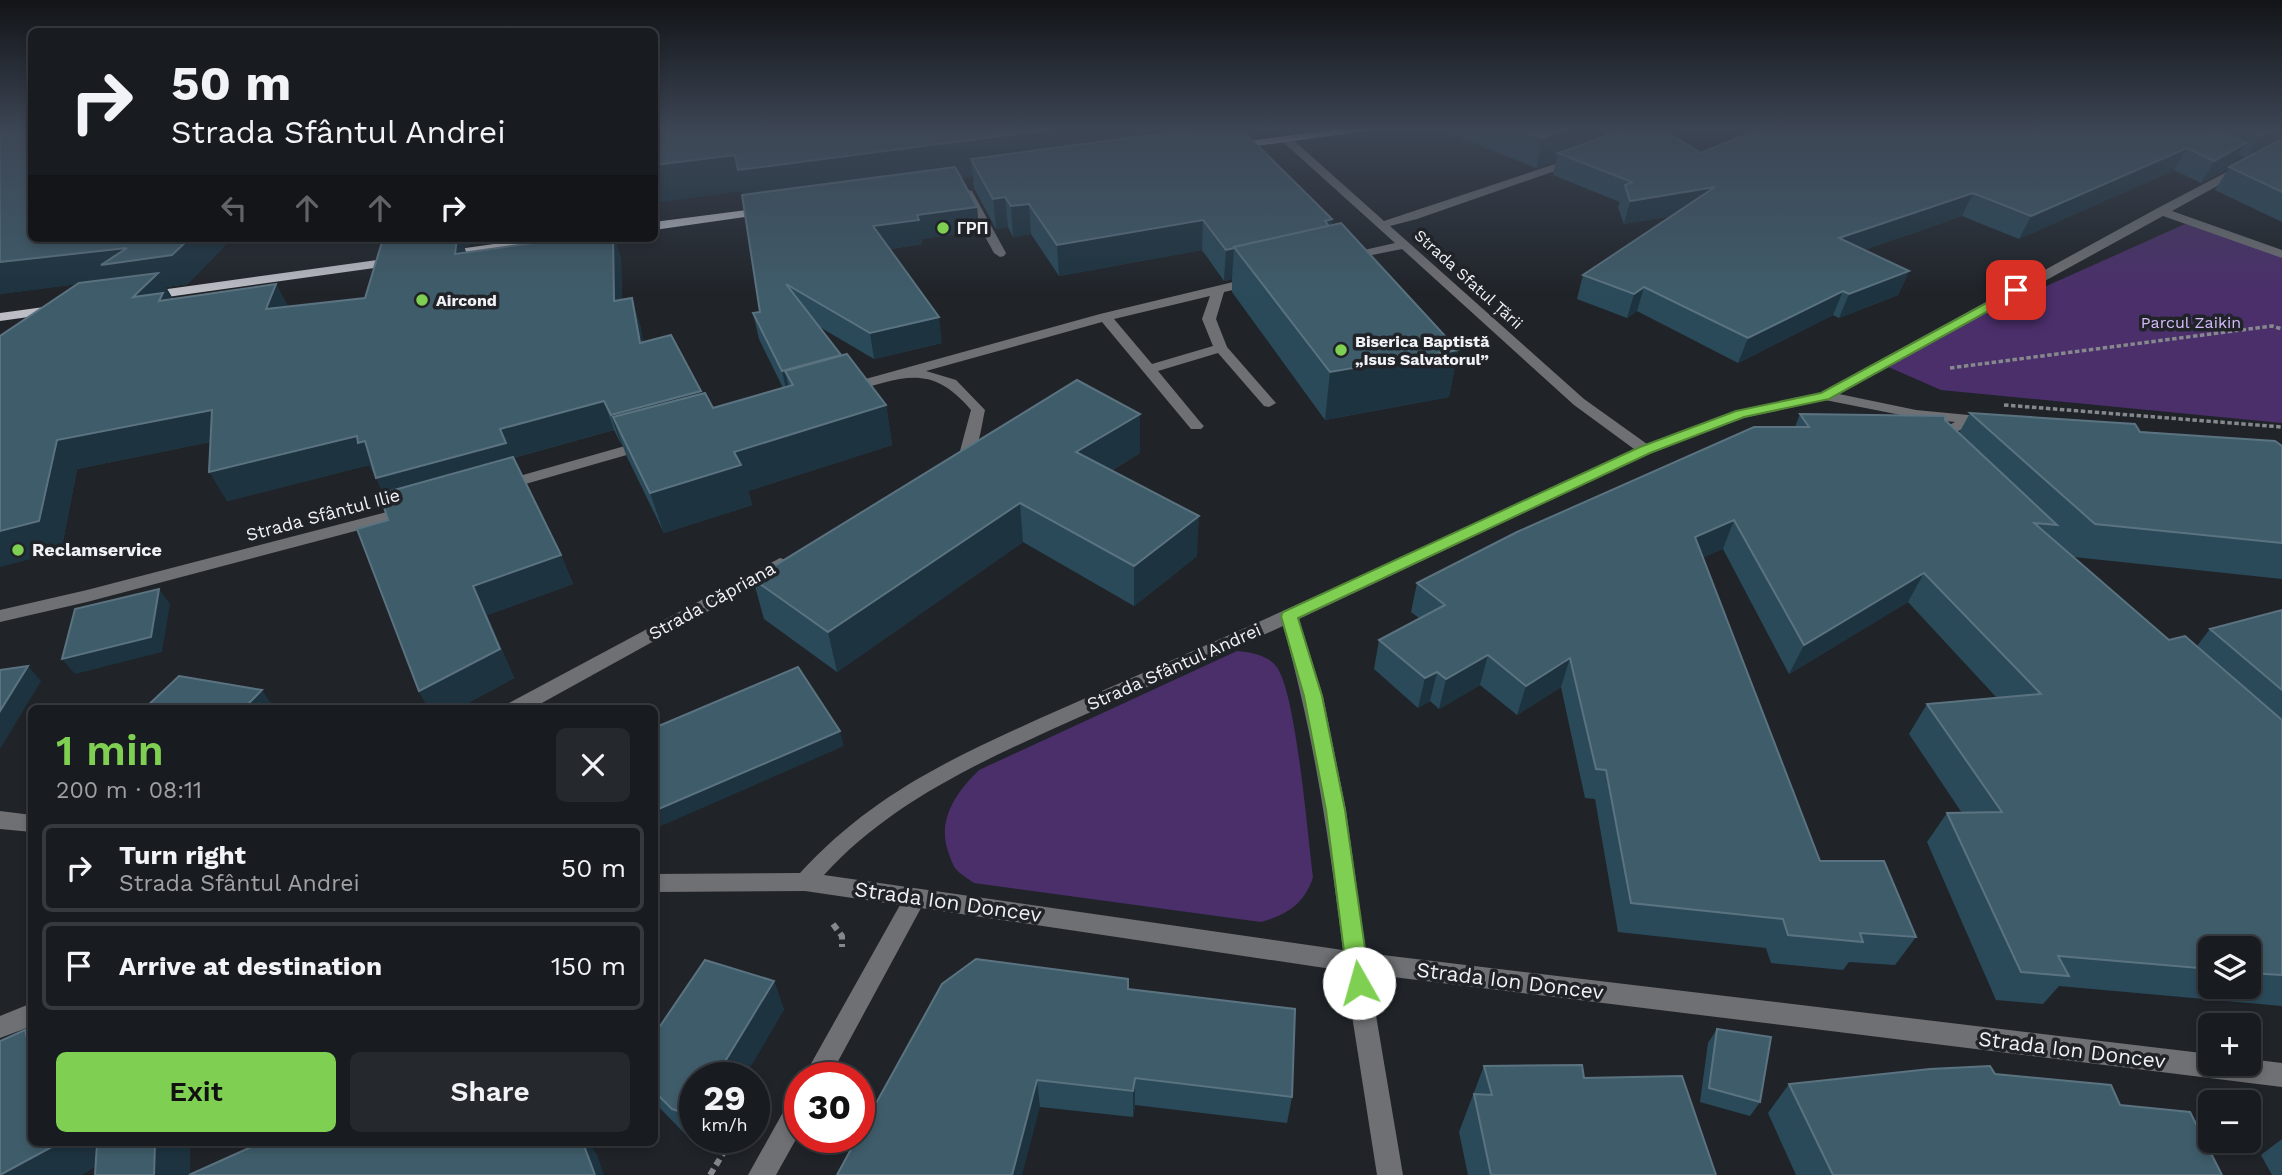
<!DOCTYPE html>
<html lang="en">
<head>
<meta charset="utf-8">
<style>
	:root { --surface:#181b1f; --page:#25282c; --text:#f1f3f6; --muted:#9fa1a4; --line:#36393d; --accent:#7fd052 }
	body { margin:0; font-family:"Work Sans",sans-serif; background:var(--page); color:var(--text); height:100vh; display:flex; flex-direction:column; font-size:26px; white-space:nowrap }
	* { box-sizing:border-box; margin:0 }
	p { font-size:23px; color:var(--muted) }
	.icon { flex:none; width:38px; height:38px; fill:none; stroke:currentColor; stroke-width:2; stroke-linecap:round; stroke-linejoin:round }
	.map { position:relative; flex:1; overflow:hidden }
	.side { position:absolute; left:28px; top:705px; width:630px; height:441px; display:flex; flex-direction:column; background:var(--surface); border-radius:10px; box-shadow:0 4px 10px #0003,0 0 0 2px var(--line) }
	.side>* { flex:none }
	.hud { position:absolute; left:28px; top:28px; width:630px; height:214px; border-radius:10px; box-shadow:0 4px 10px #0003,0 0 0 2px var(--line); background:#181b1f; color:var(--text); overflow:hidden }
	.buttons { position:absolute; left:2198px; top:936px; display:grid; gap:14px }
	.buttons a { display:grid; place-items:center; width:63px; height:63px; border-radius:10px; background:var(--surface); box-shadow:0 4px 10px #0003,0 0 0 2px var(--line); font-size:35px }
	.speed { position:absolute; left:679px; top:1062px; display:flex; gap:14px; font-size:35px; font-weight:700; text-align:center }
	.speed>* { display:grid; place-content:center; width:91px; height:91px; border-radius:50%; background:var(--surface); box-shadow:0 4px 10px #0003,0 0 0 2px var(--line); line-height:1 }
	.speed small { font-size:18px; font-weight:400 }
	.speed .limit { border:10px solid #d22; background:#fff; color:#111 }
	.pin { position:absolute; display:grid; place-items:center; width:60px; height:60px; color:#fff; margin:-30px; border-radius:14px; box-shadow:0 4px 10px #0006 }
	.me { position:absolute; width:77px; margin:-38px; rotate:353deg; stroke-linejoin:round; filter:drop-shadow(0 0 5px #0008) }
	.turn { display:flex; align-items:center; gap:24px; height:147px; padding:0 28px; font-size:32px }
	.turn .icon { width:91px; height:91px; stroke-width:2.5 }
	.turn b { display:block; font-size:49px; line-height:60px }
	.lanes { display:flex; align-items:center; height:66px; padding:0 28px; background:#0003; justify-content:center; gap:35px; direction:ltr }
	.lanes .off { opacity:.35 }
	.round { display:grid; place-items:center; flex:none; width:74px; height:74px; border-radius:10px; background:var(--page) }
	.overview { display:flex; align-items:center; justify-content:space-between; height:119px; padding:0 28px }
	h1 { font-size:42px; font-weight:600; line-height:52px; color:var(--accent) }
	.action { display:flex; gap:14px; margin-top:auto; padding:14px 28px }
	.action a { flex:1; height:80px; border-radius:10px; background:var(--accent); color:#111; font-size:28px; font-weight:600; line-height:80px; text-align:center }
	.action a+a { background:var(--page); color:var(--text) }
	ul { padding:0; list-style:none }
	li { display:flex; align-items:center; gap:21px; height:88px; margin:0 14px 10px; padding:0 14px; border:4px solid var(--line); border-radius:10px }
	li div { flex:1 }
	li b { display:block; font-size:26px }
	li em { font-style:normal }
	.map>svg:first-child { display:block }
	.green { fill:#4b2f6b }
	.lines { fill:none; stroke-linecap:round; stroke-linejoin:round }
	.path-far1 { stroke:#85888d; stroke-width:3.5; stroke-dasharray:4.5 2.5; stroke-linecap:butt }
	.path { stroke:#85888d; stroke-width:6; stroke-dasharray:7 4.5; stroke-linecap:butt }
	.minor { fill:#6f7073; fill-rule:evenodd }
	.major { fill:#bcbdc5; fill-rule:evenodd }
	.wall { fill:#2a4a5a; fill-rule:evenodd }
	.shaded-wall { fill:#1d333f }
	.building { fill:#3f5c6a; stroke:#5b7380; stroke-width:2 }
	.route { fill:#7fd052; stroke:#538735; stroke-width:2 }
	.poi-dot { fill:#7fd052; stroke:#202429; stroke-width:2.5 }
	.labels { text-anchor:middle; stroke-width:7; stroke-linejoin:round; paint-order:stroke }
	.far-poi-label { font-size:16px; font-weight:bold; fill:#eff1f5; stroke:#202429; text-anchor:start }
	.far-street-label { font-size:16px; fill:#eff1f5; stroke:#202429 }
	.far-park-label { font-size:16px; fill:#d7bcfc; stroke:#202429 }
	.street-label { font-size:18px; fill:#eff1f5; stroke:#202429 }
	.poi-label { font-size:18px; font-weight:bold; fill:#eff1f5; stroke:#202429; text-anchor:start }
	.near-street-label { font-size:21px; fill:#eff1f5; stroke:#202429 }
</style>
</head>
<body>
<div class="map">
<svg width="2282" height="1175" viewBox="0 0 2282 1175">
	<rect width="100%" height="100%" fill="#202429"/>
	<g class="green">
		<polygon points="2185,224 2282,256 2282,423 1941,390 1877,362"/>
		<path d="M 1237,651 C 1250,652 1267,655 1276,666 C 1296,690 1308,839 1313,877 C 1305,903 1287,915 1261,922 L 974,883 C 969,879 961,875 956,869 C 953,866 951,859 949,854 C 936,820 956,793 979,770 Z"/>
	</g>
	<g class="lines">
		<g class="path-far1">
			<polyline points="1950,368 2272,326 2282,329"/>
			<polyline points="2004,405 2282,427"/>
		</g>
		<g class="path">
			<polyline points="833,924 842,936 842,947"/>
			<polyline points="710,1175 724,1152"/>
		</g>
		<g class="minor">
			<path d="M 1282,137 L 1290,137 L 1384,221 L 1570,159 L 1578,159 L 1578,163 L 1417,219 L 1390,226 L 1584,399 L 1647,444 L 1735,411 L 1820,393 L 2156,209 L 2282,143 L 2282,150 L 2172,211 L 2282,250 L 2282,258 L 2163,216 L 1839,394 L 1916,410 L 1979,416 L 1981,419 L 1979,422 L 1951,434 L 1946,448 L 1936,448 L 1933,445 L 1936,432 L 1955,422 L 1916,418 L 1825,400 L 1744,418 L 1650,453 L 1299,619 L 1323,696 L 1346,810 L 1366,953 L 2210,1054 L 2210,1064 L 2249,1064 L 2249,1059 L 2282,1063 L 2282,1087 L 1369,974 L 1403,1175 L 1377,1175 L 1345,971 L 921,908 L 829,1078 L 803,1078 L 900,905 L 805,891 L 654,892 L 654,874 L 800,873 C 875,791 962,753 1061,709 C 1119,683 1178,658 1236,632 C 1369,573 1501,511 1634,449 L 1574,405 L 1402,249 L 1342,261 L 1342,255 L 1395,243 L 1282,141 ZM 1283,626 C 1314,734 1329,839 1343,950 L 824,875 C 894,798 991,757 1084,715 C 1151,685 1217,656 1283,626 Z"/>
			<polygon points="962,189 972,191 1006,253 1004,256 1000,257 994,253 960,191"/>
			<path d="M 1254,277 L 1259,278 L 1259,284 L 1224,292 L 1216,319 L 1227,347 L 1276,403 L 1269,407 L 1264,406 L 1218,353 L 1158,371 L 1201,423 L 1204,426 L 1201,429 L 1191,429 L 1102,322 L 926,371 L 956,380 L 985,410 C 980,431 980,460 955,467 L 947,462 L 960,451 L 971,410 C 930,361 901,379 849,392 L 842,388 L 844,385 L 1100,314 ZM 1210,296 L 1202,319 L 1213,346 L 1152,364 L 1114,319 Z"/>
			<polygon points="653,438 658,440 661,443 658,446 501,491 493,486 495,483"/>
			<polygon points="410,506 416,507 418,511 416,515 87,602 0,622 0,610 87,590"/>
			<polygon points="780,558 786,560 789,564 786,568 531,709 504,709 507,704"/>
			<polygon points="0,811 32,815 32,832 0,829"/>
			<polygon points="32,1003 32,1026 0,1038 0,1016"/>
			<polygon points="800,1095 800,1132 776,1175 748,1175 791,1098"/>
		</g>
		<g class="major">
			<polygon points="1343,128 1372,128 1367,131 1234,149 1229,146 1234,143"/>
			<polygon points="769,207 773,209 773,213 654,230 654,222"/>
			<polygon points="538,238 570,238 564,242 444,259 438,255 444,251"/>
			<polygon points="399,257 403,258 403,264 146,300 140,296 146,292"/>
			<polygon points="59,305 64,306 64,312 0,321 0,313"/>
		</g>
	</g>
	<g class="wall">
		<polygon points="0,128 188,284 166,287 173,299 276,284 288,307 365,298 382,242 470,245 464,246 466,252 621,258 622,300 640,325 643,342 702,394 713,408 783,388 759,339 753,313 760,312 743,195 742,191 654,128 1240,128 1332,219 1332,225 1458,350 1449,397 1325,420 1232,292 1232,279 1224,281 1202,250 1059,276 1031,234 1013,237 1008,227 996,229 974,188 973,176 961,178 977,207 979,231 921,239 922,244 890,249 942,343 874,359 818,326 841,356 886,405 892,445 748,491 752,505 664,533 627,457 622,444 621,444 614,430 513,458 561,555 573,584 487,615 514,678 457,709 429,709 419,691 383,493 374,472 373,472 369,465 227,501 210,442 77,469 61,551 77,284 0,294"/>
		<path d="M 1436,128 L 1660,128 L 1701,153 L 1762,128 L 2282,128 L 2282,222 L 2215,190 L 2229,168 L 2201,183 L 2174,170 L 2019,239 L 1962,216 L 1864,250 L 1909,271 L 1898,295 L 1839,318 L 1833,315 L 1738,363 L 1637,311 L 1627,318 L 1577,299 L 1583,275 L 1671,216 L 1624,224 L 1618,207 L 1620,202 L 1553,175 L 1556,161 L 1536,168 ZM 2239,155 L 2246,158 L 2233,165 Z"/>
		<path d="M 1970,413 L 2282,446 L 2282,579 L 2074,557 L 2169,640 L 2197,646 L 2210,629 L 2282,610 L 2282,1006 L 2059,986 L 2043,1004 L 1996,1000 L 1927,842 L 1947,813 L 1962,813 L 1909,734 L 1927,704 L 1997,698 L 1908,602 L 1789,674 L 1723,549 L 1703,557 L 1820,861 L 1916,937 L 1895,965 L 1849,962 L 1843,970 L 1771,963 L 1766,948 L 1618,932 L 1595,799 L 1585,798 L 1561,687 L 1517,715 L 1480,685 L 1439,709 L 1430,701 L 1418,708 L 1374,669 L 1379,640 L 1419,618 L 1411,612 L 1417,583 L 1795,427 L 1800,414 L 1945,420 L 1959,433 ZM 2210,948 L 2249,948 L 2249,987 L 2210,987 Z"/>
		<polygon points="1140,453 1111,471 1197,556 1134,606 1023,542 837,672 764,619 753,579"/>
		<polygon points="774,981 784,1010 695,1078 695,1138 708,1138 706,1141 686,1135 654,1102 654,1035"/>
		<polygon points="1128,989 1292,1097 1287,1123 1135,1105 1133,1117 1040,1107 837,1175"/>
		<polygon points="1717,1029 1760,1102 1750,1116 1700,1102 1708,1043"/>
		<polygon points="1484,1066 1584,1078 1716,1175 1468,1175 1459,1132"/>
		<polygon points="1995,1074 2120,1105 2222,1175 1796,1175 1768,1113 1789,1084"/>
		<polygon points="2282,1139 2282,1175 2272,1175 2261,1155"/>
	</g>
	<g class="shaded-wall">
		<polygon points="1063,128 1225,128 971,159 973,176 746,207 742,191 654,203 654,165 735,155"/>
		<polygon points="1570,128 1629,128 1628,133 1558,153 1556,161 1536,168 1543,138"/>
		<polygon points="2279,128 2282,128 2282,142 2247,158 2260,136"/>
		<polygon points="2246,143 2233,165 2201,183 2214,161"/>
		<polygon points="2187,148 2174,170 2019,239 2031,216"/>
		<polygon points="1715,187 1708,209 1624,224 1630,201"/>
		<polygon points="1973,193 1962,216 1829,262 1839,238"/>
		<polygon points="1005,197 1008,227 996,229 993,199"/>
		<polygon points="1029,204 1031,234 1013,237 1011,206"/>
		<polygon points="977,207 979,231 921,239 922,244 877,251 873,226 917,215"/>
		<polygon points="1332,219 1329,250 1325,221"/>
		<polygon points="1203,220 1202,250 1059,276 1057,245"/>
		<polygon points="190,238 233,238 188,284 166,287 173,299 150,324 111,280 0,294 0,262"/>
		<polygon points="390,238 471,238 470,245 464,246 468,258 397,255"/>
		<polygon points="613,238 615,238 621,258 623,328 614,301"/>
		<polygon points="1234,248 1232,279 1224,281 1226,250"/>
		<polygon points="1909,271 1898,295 1839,318 1849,294"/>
		<polygon points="276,284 290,311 266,309"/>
		<polygon points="1644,287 1637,311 1627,318 1634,294"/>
		<polygon points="1843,291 1833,315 1738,363 1748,338"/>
		<polygon points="632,298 640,325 648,371 640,343"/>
		<polygon points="939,317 942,343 874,359 870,333"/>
		<polygon points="1458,350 1449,397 1325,420 1330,372"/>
		<polygon points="841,355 793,385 785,371 791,397 788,398 782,371"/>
		<polygon points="701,391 709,420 613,417 622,444 621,444 611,415"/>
		<polygon points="604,401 614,430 512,458 391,508 376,478 500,429"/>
		<polygon points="886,405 892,445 748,491 752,505 664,533 650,493 734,452"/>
		<polygon points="212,410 229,438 77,469 61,551 0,567 0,531 57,440"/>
		<polygon points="1140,414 1140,453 1077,491 1076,452"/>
		<polygon points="357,436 365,441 379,470 373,472 369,465 227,501 209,472"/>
		<polygon points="1020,503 1023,542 837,672 828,632"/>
		<polygon points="1199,516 1197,556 1134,606 1134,566"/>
		<polygon points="1734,520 1723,549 1684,566 1695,537"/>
		<polygon points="561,555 573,584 487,615 514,678 457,709 429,709 419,691 473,586"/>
		<polygon points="1924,573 1908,602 1789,674 1804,645"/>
		<polygon points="159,589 170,604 162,652 75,674 62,659"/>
		<polygon points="1488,655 1480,685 1439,709 1446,679"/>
		<polygon points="1570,658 1561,687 1517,715 1526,686"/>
		<polygon points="28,666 41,681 0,749 0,711"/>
		<polygon points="1437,672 1430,701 1418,708 1425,678"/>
		<polygon points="262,690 272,705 269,709 243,709"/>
		<polygon points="840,731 844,746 654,829 654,811"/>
		<polygon points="774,981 784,1010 744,1078 715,1078"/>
		<polygon points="25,1030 32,1036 32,1058"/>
		<polygon points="1135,1078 1135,1105 1133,1117 1133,1091"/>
		<polygon points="1037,1080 1040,1107 1022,1175 1012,1175"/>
		<polygon points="59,1143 94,1143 97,1166 82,1175 1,1175"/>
		<polygon points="155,1143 187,1143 190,1146 190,1175 154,1175"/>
		<polygon points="583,1143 589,1143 597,1155 604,1175 595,1175"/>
	</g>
	<g class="building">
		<polygon points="0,128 32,128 32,238 190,238 172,255 101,265 127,248 0,262"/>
		<polygon points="654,128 1063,128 738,170 735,155 654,165"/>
		<polygon points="1204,128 1240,128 1332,219 1325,221 1329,226 1234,247 1235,248 1226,250 1203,220 1057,245 1029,204 1011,206 1005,197 993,199 971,159"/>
		<polygon points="1517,128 1570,128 1543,138"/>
		<polygon points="1624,128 1660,128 1701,153 1762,128 2209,128 2246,143 2214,161 2187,148 2031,216 1973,193 1839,238 1909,271 1849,294 1843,291 1748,338 1644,287 1634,294 1583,275 1715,187 1630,201 1625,185 1632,182 1558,153 1593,141"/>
		<polygon points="2239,128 2279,128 2260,136"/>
		<polygon points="2282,139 2282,192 2229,167"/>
		<polygon points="955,167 977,207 917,215 919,220 873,226 939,317 870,333 786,284 841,355 782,371 753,313 760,312 742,195"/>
		<polygon points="1341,223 1458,350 1330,372 1234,247"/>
		<polygon points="414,238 457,238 455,254 568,238 613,238 614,301 632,298 640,343 671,335 701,391 611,415 604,401 530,421 500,429 506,443 376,478 365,441 358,443 357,436 209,472 212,410 57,440 39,521 0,531 0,336 79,283 158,273 133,297 163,293 159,301 276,284 266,309 365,298 382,242"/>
		<polygon points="847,354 886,405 734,452 741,465 650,493 613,417 705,393 713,408 793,385 785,371"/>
		<polygon points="1077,380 1140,414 1076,452 1199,516 1134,566 1020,503 828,632 753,579"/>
		<polygon points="1970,413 2135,424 2140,432 2275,441 2282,446 2282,543 2095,524"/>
		<polygon points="1800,414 1945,416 1945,420 2057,525 2034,523 2169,640 2185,636 2282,720 2282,975 2249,973 2249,948 2210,948 2210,969 2058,956 2069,976 2021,972 1947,813 2002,812 1927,704 2041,694 1924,573 1804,645 1734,520 1695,537 1820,861 1884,861 1916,937 1860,933 1863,942 1788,935 1783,919 1631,903 1606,770 1596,769 1570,658 1526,686 1488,655 1446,679 1437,672 1425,678 1379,640 1445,605 1417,583 1517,532 1754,427 1809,427"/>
		<polygon points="513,457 561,555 473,586 500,649 419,691 357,529 388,520 380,494"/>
		<polygon points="159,589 151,637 62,659 75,609"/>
		<polygon points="2282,610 2282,690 2210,629"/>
		<polygon points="28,666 0,711 0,670"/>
		<polygon points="798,667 840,731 654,811 654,728"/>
		<polygon points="179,676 262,690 243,709 144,709"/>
		<polygon points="976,959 1128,979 1128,989 1295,1009 1292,1097 1135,1078 1133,1091 1037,1080 1012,1175 837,1175 857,1138 859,1138 859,1134 942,984"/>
		<polygon points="705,960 774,981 715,1078 695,1078 695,1111 692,1115 672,1109 654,1091 654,1035"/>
		<polygon points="1717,1029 1771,1037 1760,1102 1709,1088"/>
		<polygon points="25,1030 32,1058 32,1143 59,1143 0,1175 0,1041"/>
		<polygon points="1582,1065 1584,1078 1682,1076 1716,1175 1491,1175 1474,1094 1492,1095 1484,1066"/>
		<polygon points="1990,1066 1995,1074 2111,1085 2120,1105 2190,1112 2222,1175 1833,1175 1789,1084 1930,1069"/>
		<polygon points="97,1143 155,1143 154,1175 95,1175"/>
		<polygon points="260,1143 583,1143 595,1175 189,1175"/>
	</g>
	<linearGradient id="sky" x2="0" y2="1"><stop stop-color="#121417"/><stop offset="0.44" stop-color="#3c4554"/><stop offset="1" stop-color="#3c4554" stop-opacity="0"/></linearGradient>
	<rect width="2282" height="293" fill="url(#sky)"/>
	<polygon class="route" points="2016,287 2022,290 2021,293 1829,399 1744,417 1650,453 1298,618 1322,696 1345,810 1370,983 1367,990 1359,993 1351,990 1348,983 1326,810 1304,696 1281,616 1283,612 1640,447 1736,411 1821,393"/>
	<g class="poi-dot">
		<circle cx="943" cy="228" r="7"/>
		<circle cx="422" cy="300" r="7"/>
		<circle cx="1341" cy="350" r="7"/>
		<circle cx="18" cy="550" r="7"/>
	</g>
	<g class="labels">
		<g class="far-poi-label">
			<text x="957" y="234">ГРП</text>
			<text x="436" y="306">Aircond</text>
			<text x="1355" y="347">Biserica Baptistă<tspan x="1355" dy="18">„Isus Salvatorul”</tspan></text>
		</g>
		<g class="far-street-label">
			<text transform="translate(1469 279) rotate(42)" y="6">Strada Sfatul Țării</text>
		</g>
		<g class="far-park-label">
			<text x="2191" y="328">Parcul Zaikin</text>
		</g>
		<g class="street-label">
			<text transform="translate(323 515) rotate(-15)" y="6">Strada Sfântul Ilie</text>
			<text transform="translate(712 601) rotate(-29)" y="6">Strada Căpriana</text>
			<text transform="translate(1174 667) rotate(-24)" y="6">Strada Sfântul Andrei</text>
		</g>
		<g class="poi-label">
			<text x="32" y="556">Reclamservice</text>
		</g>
		<g class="near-street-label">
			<text transform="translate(948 902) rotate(8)" y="7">Strada Ion Doncev</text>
			<text transform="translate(1510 981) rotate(7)" y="7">Strada Ion Doncev</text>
			<text transform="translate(2072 1050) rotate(7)" y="7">Strada Ion Doncev</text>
		</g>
	</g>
</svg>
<div class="buttons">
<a><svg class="icon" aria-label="layers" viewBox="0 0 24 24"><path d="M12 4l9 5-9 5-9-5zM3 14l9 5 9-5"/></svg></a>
<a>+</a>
<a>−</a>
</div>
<div class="speed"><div>29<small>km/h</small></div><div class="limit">30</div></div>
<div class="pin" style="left:2016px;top:290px;background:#d93025"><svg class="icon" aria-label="arrive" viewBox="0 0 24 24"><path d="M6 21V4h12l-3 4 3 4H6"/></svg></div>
<svg class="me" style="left:1359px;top:983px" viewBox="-20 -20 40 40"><circle r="19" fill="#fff"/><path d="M0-13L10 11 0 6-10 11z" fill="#7fd052"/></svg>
<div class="hud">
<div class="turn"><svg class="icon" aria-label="right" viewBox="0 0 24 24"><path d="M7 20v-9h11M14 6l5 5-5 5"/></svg><div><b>50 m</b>Strada Sfântul Andrei</div></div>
<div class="lanes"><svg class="icon off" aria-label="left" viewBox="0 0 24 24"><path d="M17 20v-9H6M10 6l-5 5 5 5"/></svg><svg class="icon off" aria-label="ahead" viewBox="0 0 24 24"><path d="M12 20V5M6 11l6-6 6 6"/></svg><svg class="icon off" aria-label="ahead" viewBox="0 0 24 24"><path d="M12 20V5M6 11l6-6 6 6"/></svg><svg class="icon" aria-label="right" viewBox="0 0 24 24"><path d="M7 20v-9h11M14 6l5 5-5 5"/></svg></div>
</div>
<section class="side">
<div class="overview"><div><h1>1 min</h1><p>200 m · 08:11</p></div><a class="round"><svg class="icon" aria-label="close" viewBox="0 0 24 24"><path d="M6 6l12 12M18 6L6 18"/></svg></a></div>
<ul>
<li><svg class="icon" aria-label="right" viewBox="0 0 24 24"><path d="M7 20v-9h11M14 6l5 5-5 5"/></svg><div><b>Turn right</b><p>Strada Sfântul Andrei</p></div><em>50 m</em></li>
<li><svg class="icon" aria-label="arrive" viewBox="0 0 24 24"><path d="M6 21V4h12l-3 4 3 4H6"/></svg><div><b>Arrive at destination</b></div><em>150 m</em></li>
</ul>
<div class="action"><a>Exit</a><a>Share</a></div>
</section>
</div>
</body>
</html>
